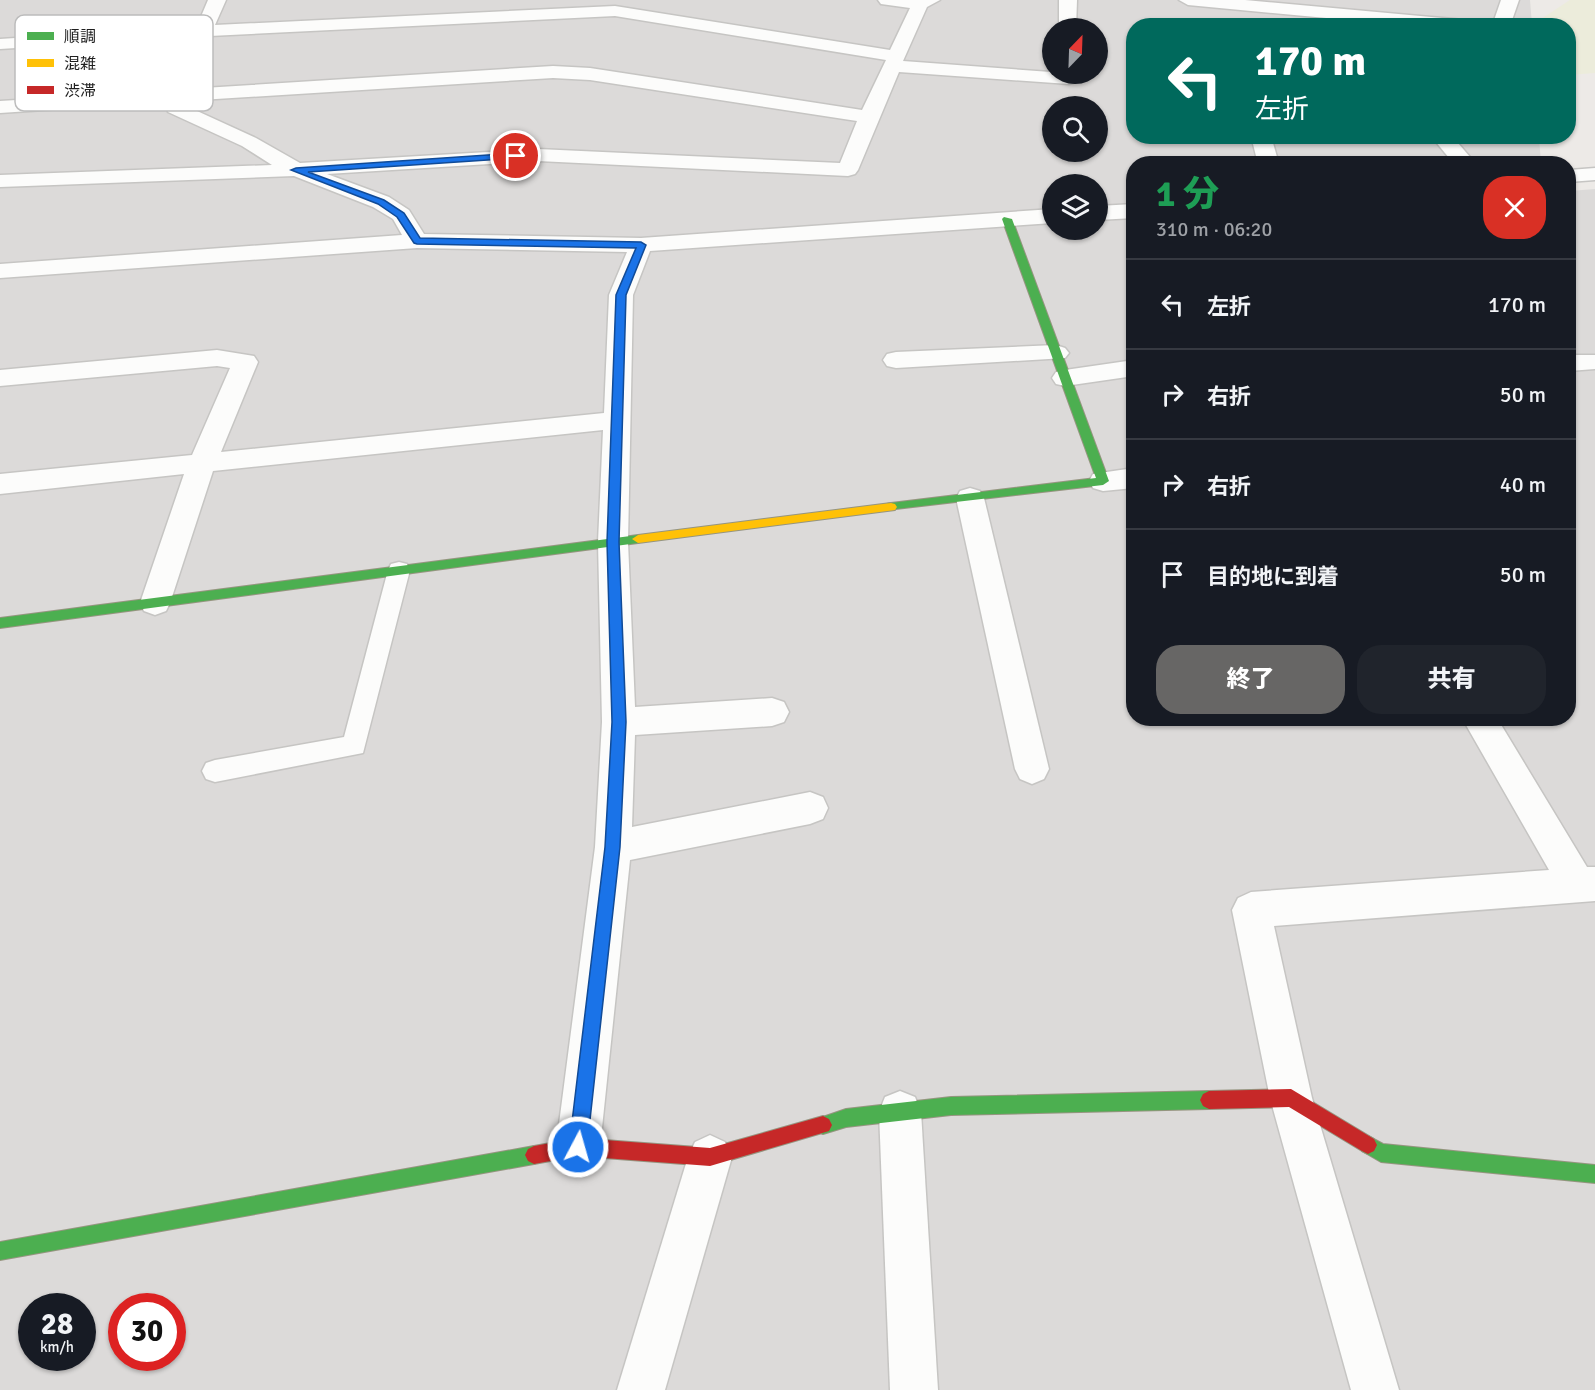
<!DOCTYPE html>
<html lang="ja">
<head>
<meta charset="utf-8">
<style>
	:root { --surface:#171b24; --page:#20242c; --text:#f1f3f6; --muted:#9ea1a6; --line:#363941; --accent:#676665 }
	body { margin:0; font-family:Signika,"Noto Sans JP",sans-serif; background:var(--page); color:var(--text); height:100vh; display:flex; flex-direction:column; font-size:22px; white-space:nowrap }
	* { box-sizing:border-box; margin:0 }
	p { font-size:20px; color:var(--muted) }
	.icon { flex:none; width:33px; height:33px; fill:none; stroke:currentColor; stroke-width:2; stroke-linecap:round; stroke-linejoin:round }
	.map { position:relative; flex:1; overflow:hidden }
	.details { position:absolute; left:1126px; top:156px; width:450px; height:570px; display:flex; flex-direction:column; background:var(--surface); border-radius:24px; box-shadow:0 2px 4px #0004 }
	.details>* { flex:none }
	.guide { position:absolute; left:1126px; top:18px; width:450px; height:126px; border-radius:24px; box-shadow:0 2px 4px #0004; background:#00695c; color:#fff; overflow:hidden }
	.needle { width:39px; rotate:23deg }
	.tools { position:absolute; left:1042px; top:18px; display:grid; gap:12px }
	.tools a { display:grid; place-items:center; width:66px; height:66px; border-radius:50%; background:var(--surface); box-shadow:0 2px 4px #0004; font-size:30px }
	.speed { position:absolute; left:18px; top:1293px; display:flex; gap:12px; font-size:30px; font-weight:700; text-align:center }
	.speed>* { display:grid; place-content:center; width:78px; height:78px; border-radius:50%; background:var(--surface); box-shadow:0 2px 4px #0004; line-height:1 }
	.speed small { font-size:15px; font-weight:400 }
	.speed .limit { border:9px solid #d22; background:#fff; color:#111 }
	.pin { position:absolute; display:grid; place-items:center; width:51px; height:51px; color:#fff; margin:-26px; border:3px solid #fff; border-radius:50%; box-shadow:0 2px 6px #0007 }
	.me { position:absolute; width:66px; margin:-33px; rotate:6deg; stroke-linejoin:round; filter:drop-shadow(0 0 4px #0008) }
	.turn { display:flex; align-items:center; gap:21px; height:126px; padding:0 30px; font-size:27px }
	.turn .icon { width:78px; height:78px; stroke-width:2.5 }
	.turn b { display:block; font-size:42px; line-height:51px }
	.round { display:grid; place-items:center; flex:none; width:63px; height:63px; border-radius:24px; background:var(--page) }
	.headline { display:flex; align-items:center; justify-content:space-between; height:102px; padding:0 30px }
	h1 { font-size:36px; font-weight:800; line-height:45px; color:#1e9e55 }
	.primary-button { display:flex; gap:12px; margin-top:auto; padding:12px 30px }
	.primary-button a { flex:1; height:69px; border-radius:24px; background:var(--accent); color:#fff; font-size:24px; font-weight:800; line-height:69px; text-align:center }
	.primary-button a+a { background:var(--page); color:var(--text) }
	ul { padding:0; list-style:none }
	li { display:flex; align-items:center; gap:18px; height:90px; padding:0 30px; border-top:2px solid var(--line) }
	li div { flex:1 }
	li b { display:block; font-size:22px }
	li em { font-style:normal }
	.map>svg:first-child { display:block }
	.residential { fill:#dcdad9; fill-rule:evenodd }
	.farmland { fill:#ececdb }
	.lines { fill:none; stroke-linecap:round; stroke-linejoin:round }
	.lane-casing { stroke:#c6c5c3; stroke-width:3 }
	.street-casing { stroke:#c6c5c3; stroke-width:3 }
	.fast-casing { stroke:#969580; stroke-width:2 }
	.slow-casing { stroke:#969580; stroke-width:2 }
	.jam-casing { stroke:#969580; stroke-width:2 }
	.lane { fill:#fcfcfb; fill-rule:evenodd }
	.street { fill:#fcfcfb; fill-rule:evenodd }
	.fast { fill:#4caf50; fill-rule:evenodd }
	.slow { fill:#ffc107; fill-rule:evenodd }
	.jam { fill:#c62828; fill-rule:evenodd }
	.route { fill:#1a73e8; stroke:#114b97; stroke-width:1.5 }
	.key { fill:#fff; stroke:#bcbcbc; stroke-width:1.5 }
	.key-label { font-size:16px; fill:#1f1f1f }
</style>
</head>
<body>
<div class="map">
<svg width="1595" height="1390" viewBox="0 0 1595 1390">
	<rect width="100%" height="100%" fill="#edeae7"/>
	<path class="residential" d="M 0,0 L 1530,0 L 1532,25 L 1134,26 L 1134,136 L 1539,137 L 1541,163 L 1134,164 L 1134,718 L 1569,718 L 1569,191 L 1595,189 L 1595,1390 L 0,1390 ZM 1053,28 L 1098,28 L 1098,74 L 1053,74 ZM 1053,106 L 1098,106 L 1098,152 L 1053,152 ZM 1053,184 L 1098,184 L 1098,230 L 1053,230 ZM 32,1306 L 82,1306 L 82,1358 L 32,1358 ZM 122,1306 L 172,1306 L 172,1358 L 122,1358 Z"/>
	<polygon class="farmland" points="1570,0 1595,0 1595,73 1569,75 1569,26 1532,25"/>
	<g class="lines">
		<g class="lane-casing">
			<polygon id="lane" points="399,562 407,564 410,570 363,753 215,782 206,779 202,771 206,763 215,760 344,737 388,570 391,564"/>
		</g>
		<g class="street-casing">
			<g id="street">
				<path d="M 208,0 L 226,0 L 215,25 L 615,6 L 890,50 L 910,8 L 881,4 L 878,0 L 940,0 L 927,7 L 903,61 L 1078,74 L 1076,82 L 1069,84 L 899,72 L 858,170 L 855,174 L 848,176 L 538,161 L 327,174 L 389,197 L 409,210 L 424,234 L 641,238 L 1053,209 L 1053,223 L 650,251 L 633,295 L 628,542 L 635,707 L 772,698 L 784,702 L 789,712 L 784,722 L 772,726 L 635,735 L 632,827 L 810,792 L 823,797 L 828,808 L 823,819 L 810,824 L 630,860 L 600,1147 L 593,1162 L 578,1169 L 563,1162 L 556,1147 L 595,847 L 602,722 L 598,542 L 603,430 L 213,471 L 170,603 L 166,611 L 155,615 L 144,611 L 140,603 L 184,474 L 0,494 L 0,474 L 192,455 L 230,368 L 217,366 L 0,386 L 0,370 L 217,350 L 254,356 L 258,362 L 221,452 L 604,413 L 609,295 L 627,252 L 417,248 L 0,278 L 0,264 L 402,235 L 393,219 L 373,207 L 294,176 L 0,187 L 0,175 L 272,165 L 242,146 L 168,112 L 165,102 L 0,113 L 0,101 L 167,91 L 192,37 L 0,49 L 0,39 L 197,26 ZM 615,16 L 886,60 L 862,110 L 590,68 L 553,66 L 187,89 L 210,36 ZM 553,78 L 590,80 L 857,121 L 840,163 L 538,149 L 300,163 L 256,138 L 184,105 L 184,101 Z"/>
				<polygon points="1059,0 1077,0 1076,28 1059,28"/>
				<polygon points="1179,0 1245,0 1475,21 1483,26 1412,26 1188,5"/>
				<polygon points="1501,0 1519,0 1510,26 1492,26"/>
				<polygon points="1251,136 1271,136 1279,164 1258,164"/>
				<polygon points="1431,136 1452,136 1476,164 1454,164"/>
				<polygon points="1595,168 1595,180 1569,182 1569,170"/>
				<polygon points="1134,204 1134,218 1098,220 1098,206"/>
				<polygon points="1056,345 1065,348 1069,353 1065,358 896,368 887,366 883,360 887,354 896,352"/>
				<polygon points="1569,355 1595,355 1595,369 1569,371"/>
				<polygon points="1134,360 1134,376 1065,386 1056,384 1052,378 1056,372 1065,370"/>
				<polygon points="1134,468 1134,488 1103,491 1093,488 1089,481 1093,474"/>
				<polygon points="970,488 980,491 984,498 1049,769 1044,779 1032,784 1020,779 1015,769 956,498 960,491"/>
				<polygon points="1462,718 1497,718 1587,867 1595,867 1595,901 1274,926 1312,1098 1399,1390 1351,1390 1270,1098 1232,910 1238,898 1251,892 1549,870"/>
				<polygon points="900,1091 915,1097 921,1112 938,1390 890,1390 879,1112 885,1097"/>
				<polygon points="710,1135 725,1142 732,1157 665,1390 617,1390 688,1157 695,1142"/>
			</g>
		</g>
		<g class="fast-casing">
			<g id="fast">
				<polygon points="1004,217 1012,219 1109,481 1103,485 887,510 885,507 887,504 891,503 1096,478 1002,219"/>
				<polygon points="638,535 644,539 638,543 0,628 0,618"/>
				<polygon points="1209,1091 1215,1094 1218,1100 1215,1106 1209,1109 951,1115 846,1127 823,1134 817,1131 814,1125 817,1119 846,1109 951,1097"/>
				<polygon points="1368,1136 1383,1144 1595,1165 1595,1183 1381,1162 1362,1151 1359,1145 1362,1139"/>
				<polygon points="534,1146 540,1149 543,1155 540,1161 534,1164 0,1260 0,1242"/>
			</g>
		</g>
		<g class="slow-casing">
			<polygon id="slow" points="891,503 895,504 897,507 895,510 638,543 632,539 638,535"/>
		</g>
		<g class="jam-casing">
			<g id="jam">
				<polygon points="1291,1089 1374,1139 1377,1145 1374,1151 1368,1154 1362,1151 1289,1107 1209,1109 1203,1106 1200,1100 1203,1094 1209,1091"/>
				<polygon points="823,1116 829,1119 832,1125 829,1131 710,1166 578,1156 534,1164 528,1161 525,1155 528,1149 534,1146 578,1138 710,1148"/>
			</g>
		</g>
		<use href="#lane" class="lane"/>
		<use href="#street" class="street"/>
		<use href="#fast" class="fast"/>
		<use href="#slow" class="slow"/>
		<use href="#jam" class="jam"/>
	</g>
	<polygon class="route" points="516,153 519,158 308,172 384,200 404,213 420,238 641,242 646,245 626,295 619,542 626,722 620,847 587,1147 585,1153 578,1156 572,1153 569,1147 605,847 612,722 607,542 616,295 636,248 417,244 414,243 397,217 378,204 291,170 296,168"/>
	<rect x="15" y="15" width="198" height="96" rx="9" class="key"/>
	<rect x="27" y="32" width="27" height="8" fill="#4caf50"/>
	<rect x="27" y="59" width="27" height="8" fill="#ffc107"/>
	<rect x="27" y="86" width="27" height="8" fill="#c62828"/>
	<g class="key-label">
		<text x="64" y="42">順調</text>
		<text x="64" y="69">混雑</text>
		<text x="64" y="96">渋滞</text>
	</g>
</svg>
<div class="tools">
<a><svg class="needle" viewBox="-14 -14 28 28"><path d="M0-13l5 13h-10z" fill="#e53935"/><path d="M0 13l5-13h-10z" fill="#9ea1a6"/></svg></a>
<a><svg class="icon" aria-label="search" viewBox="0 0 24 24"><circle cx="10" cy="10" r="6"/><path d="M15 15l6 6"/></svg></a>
<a><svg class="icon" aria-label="layers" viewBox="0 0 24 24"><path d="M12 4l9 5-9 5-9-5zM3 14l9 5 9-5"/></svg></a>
</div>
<div class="speed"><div>28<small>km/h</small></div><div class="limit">30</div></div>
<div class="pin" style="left:516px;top:156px;background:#d93025"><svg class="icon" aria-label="arrive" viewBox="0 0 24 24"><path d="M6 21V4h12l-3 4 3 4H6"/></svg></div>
<svg class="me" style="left:578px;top:1147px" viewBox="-20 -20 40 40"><circle r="17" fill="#1a73e8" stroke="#fff" stroke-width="3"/><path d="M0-11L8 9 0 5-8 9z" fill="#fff"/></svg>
<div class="guide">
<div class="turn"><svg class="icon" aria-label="left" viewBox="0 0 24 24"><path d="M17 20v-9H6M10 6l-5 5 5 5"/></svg><div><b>170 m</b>左折</div></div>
</div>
<section class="details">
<div class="headline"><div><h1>1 分</h1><p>310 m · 06:20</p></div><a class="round" style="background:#d93025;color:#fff"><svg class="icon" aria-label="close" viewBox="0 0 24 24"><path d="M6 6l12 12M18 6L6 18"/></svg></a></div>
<ul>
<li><svg class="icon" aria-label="left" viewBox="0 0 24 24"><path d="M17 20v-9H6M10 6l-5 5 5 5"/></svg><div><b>左折</b></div><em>170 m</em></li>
<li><svg class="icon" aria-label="right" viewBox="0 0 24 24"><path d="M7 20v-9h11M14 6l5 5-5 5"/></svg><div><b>右折</b></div><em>50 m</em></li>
<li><svg class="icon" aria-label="right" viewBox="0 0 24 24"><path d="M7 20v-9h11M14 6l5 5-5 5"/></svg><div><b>右折</b></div><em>40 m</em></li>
<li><svg class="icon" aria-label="arrive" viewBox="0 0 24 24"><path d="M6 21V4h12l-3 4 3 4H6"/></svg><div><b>目的地に到着</b></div><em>50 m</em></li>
</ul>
<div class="primary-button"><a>終了</a><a>共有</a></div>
</section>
</div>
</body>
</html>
